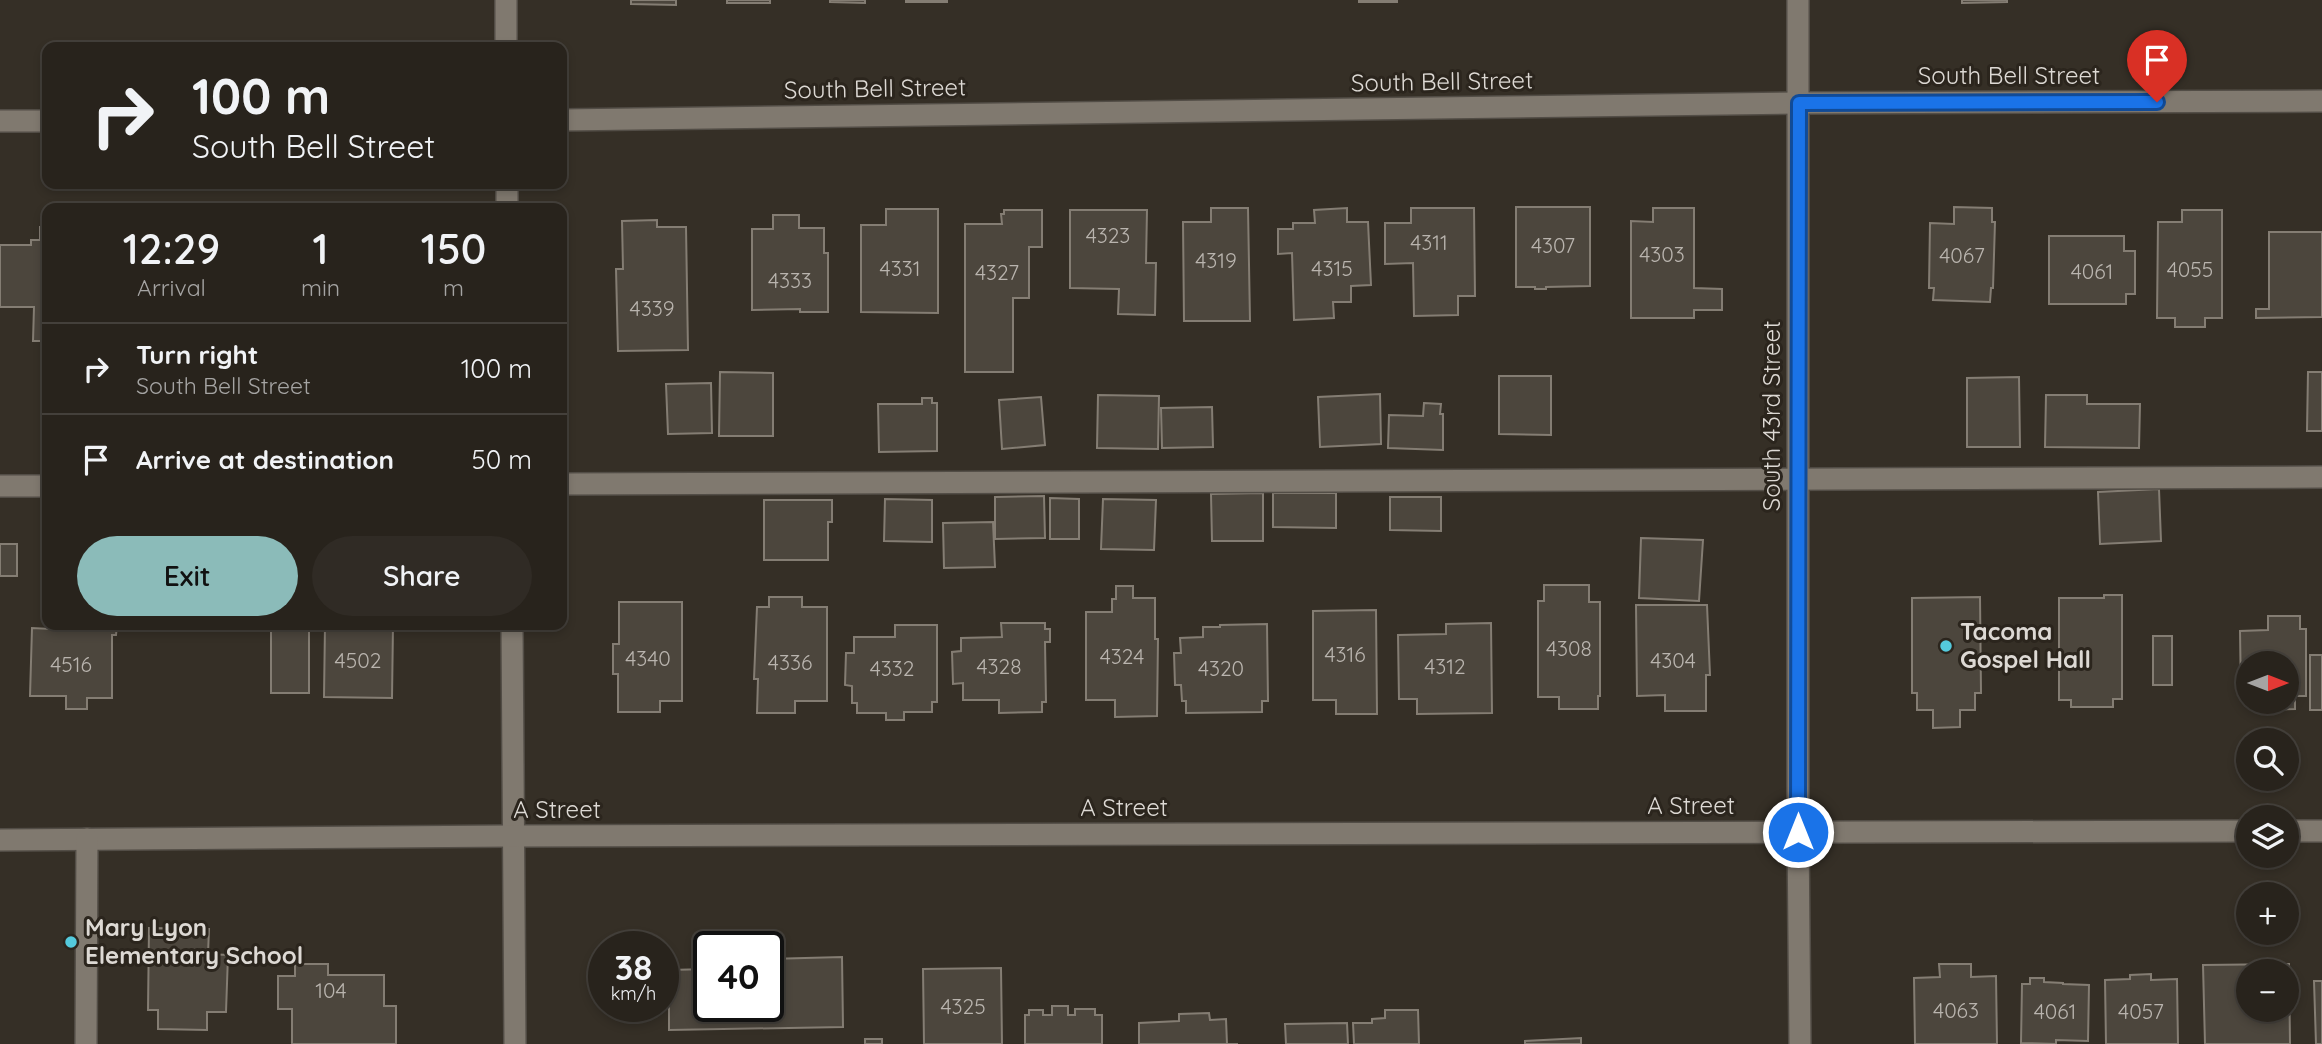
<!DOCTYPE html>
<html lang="en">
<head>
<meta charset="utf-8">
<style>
	:root { --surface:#28231c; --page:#302b25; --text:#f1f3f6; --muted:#a5a4a3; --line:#44403b; --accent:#8bbbb9 }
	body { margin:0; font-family:Quicksand,sans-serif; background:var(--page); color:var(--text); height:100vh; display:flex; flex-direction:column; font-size:26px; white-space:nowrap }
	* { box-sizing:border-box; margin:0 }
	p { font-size:23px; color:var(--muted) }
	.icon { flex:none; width:38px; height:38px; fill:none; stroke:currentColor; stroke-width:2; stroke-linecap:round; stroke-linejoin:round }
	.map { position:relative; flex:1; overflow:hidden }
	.details { position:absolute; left:42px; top:203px; width:525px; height:427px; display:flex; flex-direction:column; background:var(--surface); border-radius:14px; box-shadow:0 4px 10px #0003,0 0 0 2px var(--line) }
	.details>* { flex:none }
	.banner { position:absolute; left:42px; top:42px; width:525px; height:147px; border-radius:14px; box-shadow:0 4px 10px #0003,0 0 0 2px var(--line); background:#28231c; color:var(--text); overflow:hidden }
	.needle { width:46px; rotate:90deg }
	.tools { position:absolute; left:2236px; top:651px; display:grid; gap:14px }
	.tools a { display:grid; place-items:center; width:63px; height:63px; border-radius:50%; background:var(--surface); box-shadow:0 4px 10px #0003,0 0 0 2px var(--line); font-size:35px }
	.speed { position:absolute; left:588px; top:931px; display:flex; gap:14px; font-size:35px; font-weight:700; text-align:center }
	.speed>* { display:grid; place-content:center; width:91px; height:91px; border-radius:50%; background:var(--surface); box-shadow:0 4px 10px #0003,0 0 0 2px var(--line); line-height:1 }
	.speed small { font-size:18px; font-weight:400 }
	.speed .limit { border:4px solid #111; border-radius:10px; background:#fff; color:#111 }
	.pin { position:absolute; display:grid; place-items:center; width:60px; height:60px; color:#fff; margin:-72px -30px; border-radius:50% 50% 50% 0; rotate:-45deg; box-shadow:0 0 7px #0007 }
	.pin .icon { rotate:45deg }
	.me { position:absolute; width:77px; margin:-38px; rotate:0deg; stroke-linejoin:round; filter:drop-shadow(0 0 5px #0008) }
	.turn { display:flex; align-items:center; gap:24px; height:147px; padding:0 35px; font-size:32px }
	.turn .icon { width:91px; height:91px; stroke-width:2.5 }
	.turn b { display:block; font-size:49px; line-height:60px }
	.eta { display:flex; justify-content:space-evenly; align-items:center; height:119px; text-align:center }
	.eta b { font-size:42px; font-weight:600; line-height:49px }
	.action { display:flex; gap:14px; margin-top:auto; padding:14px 35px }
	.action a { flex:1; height:80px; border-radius:42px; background:var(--accent); color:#111; font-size:28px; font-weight:600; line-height:80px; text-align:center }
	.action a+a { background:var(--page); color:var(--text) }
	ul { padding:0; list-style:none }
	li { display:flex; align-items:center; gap:21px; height:91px; padding:0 35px; border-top:2px solid var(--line) }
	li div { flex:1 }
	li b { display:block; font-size:26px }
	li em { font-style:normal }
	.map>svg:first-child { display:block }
	.building { fill:#4c463d; stroke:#847d73; stroke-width:2; fill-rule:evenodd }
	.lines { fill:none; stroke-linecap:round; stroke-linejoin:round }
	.minor-casing { stroke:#524d46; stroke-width:24 }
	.minor { stroke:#80796f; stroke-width:21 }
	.route-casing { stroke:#114b97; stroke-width:18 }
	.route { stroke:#1a73e8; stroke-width:12 }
	.poi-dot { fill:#54cadd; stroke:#2b251d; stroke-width:2.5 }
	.labels { text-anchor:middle; stroke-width:6; stroke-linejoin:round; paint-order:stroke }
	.number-label { font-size:21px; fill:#b9b4ae }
	.street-label { font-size:24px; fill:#ddd9d4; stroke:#2b251d }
	.poi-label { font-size:24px; font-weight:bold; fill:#ddd9d4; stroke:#2b251d; text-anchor:start }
</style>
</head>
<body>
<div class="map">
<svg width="2322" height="1044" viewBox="0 0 2322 1044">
	<rect width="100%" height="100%" fill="#352f26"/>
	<g class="building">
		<polygon points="631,0 676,0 676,5 631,4"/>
		<rect x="727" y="0" width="43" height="3"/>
		<polygon points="830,0 865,0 865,3 830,2"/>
		<rect x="906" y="0" width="41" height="2"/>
		<rect x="1359" y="0" width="38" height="2"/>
		<polygon points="1962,0 2007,0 2007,2 1962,3"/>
		<polygon points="1516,207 1590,207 1590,286 1546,287 1546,289 1535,289 1535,287 1516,287"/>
		<polygon points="1954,207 1992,208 1992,222 1995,222 1993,288 1991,288 1990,302 1933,300 1934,288 1929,288 1930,223 1954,224"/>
		<polygon points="1211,208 1248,208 1250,321 1184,321 1183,222 1211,222"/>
		<polygon points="1347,208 1347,222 1368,222 1371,285 1351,286 1351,302 1333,302 1334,318 1294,320 1292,253 1278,254 1278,229 1293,229 1293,223 1315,223 1314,210"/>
		<polygon points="1411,208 1474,208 1475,296 1458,296 1458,315 1414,316 1413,263 1385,264 1385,223 1411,223"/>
		<polygon points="1653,208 1694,208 1694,288 1722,289 1722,310 1694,310 1694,318 1631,318 1631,221 1653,222"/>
		<polygon points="886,209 938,209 938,313 861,312 861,225 886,225"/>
		<polygon points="1004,210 1042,210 1042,247 1029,247 1029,298 1013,298 1013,372 965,372 965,224 1002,224 1001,214 1004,214"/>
		<polygon points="1070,210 1147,210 1146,263 1156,263 1155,315 1118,314 1119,289 1070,288"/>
		<polygon points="2182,210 2222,210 2222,318 2205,318 2205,327 2175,327 2175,318 2157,318 2158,222 2182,222"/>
		<polygon points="773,215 799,215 799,228 824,228 824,253 828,253 828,312 800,312 800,309 752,310 752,229 773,229"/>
		<polygon points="657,220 657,227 686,227 688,350 618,351 616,269 623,269 622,221"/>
		<polygon points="40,227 47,227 47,341 33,341 34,307 0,307 0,245 31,245 31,240 40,240"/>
		<polygon points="2269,232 2322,232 2322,317 2256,318 2256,309 2269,309"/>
		<polygon points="2049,236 2124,236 2124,251 2135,251 2135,294 2126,294 2126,304 2049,304"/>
		<polygon points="720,372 773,373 773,436 719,436"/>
		<polygon points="2308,372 2322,372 2322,431 2307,431"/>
		<polygon points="1499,376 1551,376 1551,435 1499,434"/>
		<polygon points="2019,377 2020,447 1967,447 1967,378"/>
		<polygon points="711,383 712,433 668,434 666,384"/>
		<polygon points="1380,394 1381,444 1320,447 1318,397"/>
		<polygon points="1098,395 1159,396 1158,449 1097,448"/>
		<polygon points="2046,395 2087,395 2087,404 2140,404 2139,448 2045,447"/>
		<polygon points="1041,397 1045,445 1002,449 999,400"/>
		<polygon points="922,398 932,398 932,403 937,403 937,451 879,452 878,404 922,404"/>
		<polygon points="1424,403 1441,404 1440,414 1443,414 1443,450 1388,448 1389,415 1423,416"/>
		<polygon points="1212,407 1213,447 1162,448 1161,408"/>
		<polygon points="2159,489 2161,541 2100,544 2098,492"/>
		<polygon points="1263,493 1263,541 1212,541 1211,494"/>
		<polygon points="1273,493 1336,493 1336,528 1273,527"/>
		<polygon points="1044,496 1045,538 995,539 995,497"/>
		<polygon points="1390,497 1441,497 1441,531 1390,530"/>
		<polygon points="1050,498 1079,499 1079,539 1050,539"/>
		<polygon points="885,499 932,500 932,542 884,541"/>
		<polygon points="1103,499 1156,500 1154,550 1101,549"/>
		<polygon points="764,500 832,500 832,522 828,522 828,560 764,560"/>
		<polygon points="993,522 995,567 944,568 943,523"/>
		<polygon points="1641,538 1703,540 1699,601 1639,598"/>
		<rect x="0" y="544" width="17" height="32"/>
		<polygon points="1544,585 1589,585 1589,602 1600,602 1600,696 1598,696 1598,709 1559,709 1559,697 1538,697 1538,601 1544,601"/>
		<polygon points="1116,586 1133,586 1133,598 1155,598 1155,639 1158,639 1157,716 1115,717 1115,700 1086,700 1086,612 1112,612 1112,599 1116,599"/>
		<polygon points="2104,595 2122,595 2122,699 2113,699 2113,707 2071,707 2071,700 2059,700 2059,598 2104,598"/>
		<polygon points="769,597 802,597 802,607 827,607 827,701 795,701 795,713 757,713 758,679 754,679 757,607 769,607"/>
		<polygon points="1980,597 1981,693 1975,693 1975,710 1960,710 1960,727 1933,728 1933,710 1917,710 1917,693 1912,693 1912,598"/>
		<polygon points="619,602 682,602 682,701 660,701 660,712 618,712 618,674 613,674 613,644 619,644"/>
		<polygon points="1636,605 1707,605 1710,675 1706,675 1706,711 1665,711 1665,695 1637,696"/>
		<polygon points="1376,610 1377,714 1336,714 1336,700 1313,700 1313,611"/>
		<polygon points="2268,616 2300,616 2300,629 2306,629 2306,696 2295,696 2295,709 2264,710 2264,702 2287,702 2287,663 2249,663 2249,697 2241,697 2240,631 2268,630"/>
		<polygon points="1001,623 1045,623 1045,629 1050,629 1050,642 1045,642 1046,702 1042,702 1042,712 999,713 999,700 963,700 963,683 953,684 952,652 961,651 961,638 1002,637"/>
		<polygon points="1491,623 1492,713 1417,714 1417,699 1399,699 1398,635 1446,634 1446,624"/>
		<polygon points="1267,624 1268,701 1262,701 1262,712 1186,713 1186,701 1182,701 1181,685 1175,685 1174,653 1181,653 1180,638 1203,637 1203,627 1220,627 1220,625"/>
		<polygon points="51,625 117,625 116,635 112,635 112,698 87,698 87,709 66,709 66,696 30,696 32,628 51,629"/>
		<rect x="271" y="625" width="38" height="68"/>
		<polygon points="325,625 393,625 392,698 324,697"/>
		<polygon points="895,625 937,625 937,702 932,702 932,712 904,712 904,720 886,720 886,713 857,713 857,703 852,703 852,686 845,685 846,653 854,653 854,637 895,637"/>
		<rect x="2153" y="636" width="19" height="49"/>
		<rect x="2310" y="655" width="12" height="55"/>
		<polygon points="149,928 209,929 208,954 228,955 226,1012 207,1012 207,1030 158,1029 158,1010 148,1010"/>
		<polygon points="842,957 843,1027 669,1030 669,970 709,969 709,1006 768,1006 768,959"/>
		<polygon points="295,964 328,964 328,975 384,975 384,1006 396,1006 396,1044 292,1044 292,1009 278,1009 278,976 295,976"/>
		<polygon points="1939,964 1971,964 1971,977 1996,976 1997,1044 1915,1044 1914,978 1940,977"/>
		<path d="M 2289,964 L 2290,1044 L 2205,1044 L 2203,965 ZM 2249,971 L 2287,971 L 2287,1010 L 2249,1010 Z"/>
		<polygon points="1001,968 1002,1044 924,1044 923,969"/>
		<polygon points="2151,974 2151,980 2177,979 2178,1044 2106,1044 2105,980 2130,979 2130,975"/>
		<polygon points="2030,978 2044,978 2044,982 2063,983 2063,984 2089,985 2088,1041 2056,1040 2056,1044 2021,1043 2022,984 2030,984"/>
		<polygon points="2314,981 2322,981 2322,1044 2316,1044"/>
		<polygon points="1052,1006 1068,1006 1068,1015 1075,1015 1075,1009 1095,1009 1095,1015 1102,1015 1102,1044 1025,1044 1025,1015 1029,1015 1029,1010 1043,1010 1043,1015 1052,1015"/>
		<polygon points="1385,1010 1418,1010 1419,1044 1354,1044 1353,1023 1372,1023 1372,1019 1385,1018"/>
		<polygon points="1209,1013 1210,1020 1226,1019 1227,1044 1238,1044 1139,1044 1139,1023 1179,1021 1179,1014"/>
		<polygon points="1347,1023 1348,1044 1286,1044 1285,1024"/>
		<polygon points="1581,1038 1581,1044 1525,1044 1525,1041"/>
		<rect x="865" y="1039" width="17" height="5"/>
	</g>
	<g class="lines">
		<g class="minor-casing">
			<g id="minor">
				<polyline points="506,0 506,47"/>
				<polyline points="1798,0 1798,832 1800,1044"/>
				<polyline points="562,120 1799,103 2322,101"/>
				<polyline points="0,121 47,121"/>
				<polyline points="507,184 507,208"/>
				<polyline points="562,484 2322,477"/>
				<polyline points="0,486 47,486"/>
				<polyline points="512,625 515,1044"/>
				<polyline points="2287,831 2322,831"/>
				<polyline points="0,840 514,836 2249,831"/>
				<polyline points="86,1044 87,839"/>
			</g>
		</g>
		<use href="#minor" class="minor"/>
	</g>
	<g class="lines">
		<g class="route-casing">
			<polyline id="route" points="1798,832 1799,103 2157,102"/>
		</g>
		<use href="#route" class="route"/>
	</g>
	<g class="poi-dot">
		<circle cx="1946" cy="646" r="7"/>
		<circle cx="71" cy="942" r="7"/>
	</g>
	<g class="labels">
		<g class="number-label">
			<text x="1108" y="243">4323</text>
			<text x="1429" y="250">4311</text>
			<text x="1553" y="253">4307</text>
			<text x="1662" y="262">4303</text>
			<text x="1962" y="263">4067</text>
			<text x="1216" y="268">4319</text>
			<text x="900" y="276">4331</text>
			<text x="1332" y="276">4315</text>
			<text x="2190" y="277">4055</text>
			<text x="2092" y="279">4061</text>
			<text x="997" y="280">4327</text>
			<text x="790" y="288">4333</text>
			<text x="652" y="316">4339</text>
			<text x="1569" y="656">4308</text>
			<text x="1345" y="662">4316</text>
			<text x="1122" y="664">4324</text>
			<text x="648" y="666">4340</text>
			<text x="358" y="668">4502</text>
			<text x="1673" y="668">4304</text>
			<text x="790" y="670">4336</text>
			<text x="71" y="672">4516</text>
			<text x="999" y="674">4328</text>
			<text x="1445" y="674">4312</text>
			<text x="892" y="676">4332</text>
			<text x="1221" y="676">4320</text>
			<text x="331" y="998">104</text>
			<text x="963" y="1014">4325</text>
			<text x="1956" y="1018">4063</text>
			<text x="2055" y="1019">4061</text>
			<text x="2141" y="1019">4057</text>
		</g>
		<g class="street-label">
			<text x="2009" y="84">South Bell Street</text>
			<text transform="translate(1442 82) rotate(-1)" y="8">South Bell Street</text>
			<text transform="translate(875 89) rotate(-1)" y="8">South Bell Street</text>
			<text transform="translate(1772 416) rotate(-90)" y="8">South 43rd Street</text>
			<text x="1691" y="814">A Street</text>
			<text x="1124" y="816">A Street</text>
			<text x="557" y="818">A Street</text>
		</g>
		<g class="poi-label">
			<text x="1960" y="640">Tacoma<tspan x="1960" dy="28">Gospel Hall</tspan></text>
			<text x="85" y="936">Mary Lyon<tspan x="85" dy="28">Elementary School</tspan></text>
		</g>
	</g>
</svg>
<div class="tools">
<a><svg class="needle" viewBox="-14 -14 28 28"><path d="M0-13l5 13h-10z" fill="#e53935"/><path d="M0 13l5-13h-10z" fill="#a5a4a3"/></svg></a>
<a><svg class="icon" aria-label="search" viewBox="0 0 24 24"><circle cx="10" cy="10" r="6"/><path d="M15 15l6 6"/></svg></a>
<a><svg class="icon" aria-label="layers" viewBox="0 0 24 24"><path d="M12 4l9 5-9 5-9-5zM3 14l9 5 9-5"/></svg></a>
<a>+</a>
<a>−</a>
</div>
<div class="speed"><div>38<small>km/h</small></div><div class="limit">40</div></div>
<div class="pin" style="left:2157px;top:102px;background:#d93025"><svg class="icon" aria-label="arrive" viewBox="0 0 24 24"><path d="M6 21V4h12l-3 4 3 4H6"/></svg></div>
<svg class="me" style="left:1798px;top:832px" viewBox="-20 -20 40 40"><circle r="17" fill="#1a73e8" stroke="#fff" stroke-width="3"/><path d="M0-11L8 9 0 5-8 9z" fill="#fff"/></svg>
<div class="banner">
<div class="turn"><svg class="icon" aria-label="right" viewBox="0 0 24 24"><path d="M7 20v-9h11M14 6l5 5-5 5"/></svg><div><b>100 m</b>South Bell Street</div></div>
</div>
<section class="details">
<div class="eta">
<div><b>12:29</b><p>Arrival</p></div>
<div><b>1</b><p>min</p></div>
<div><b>150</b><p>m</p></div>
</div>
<ul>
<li><svg class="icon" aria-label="right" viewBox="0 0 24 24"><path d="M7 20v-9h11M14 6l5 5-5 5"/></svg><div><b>Turn right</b><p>South Bell Street</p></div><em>100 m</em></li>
<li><svg class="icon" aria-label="arrive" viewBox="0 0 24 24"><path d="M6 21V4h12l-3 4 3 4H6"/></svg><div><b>Arrive at destination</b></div><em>50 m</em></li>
</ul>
<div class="action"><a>Exit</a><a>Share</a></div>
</section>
</div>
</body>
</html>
